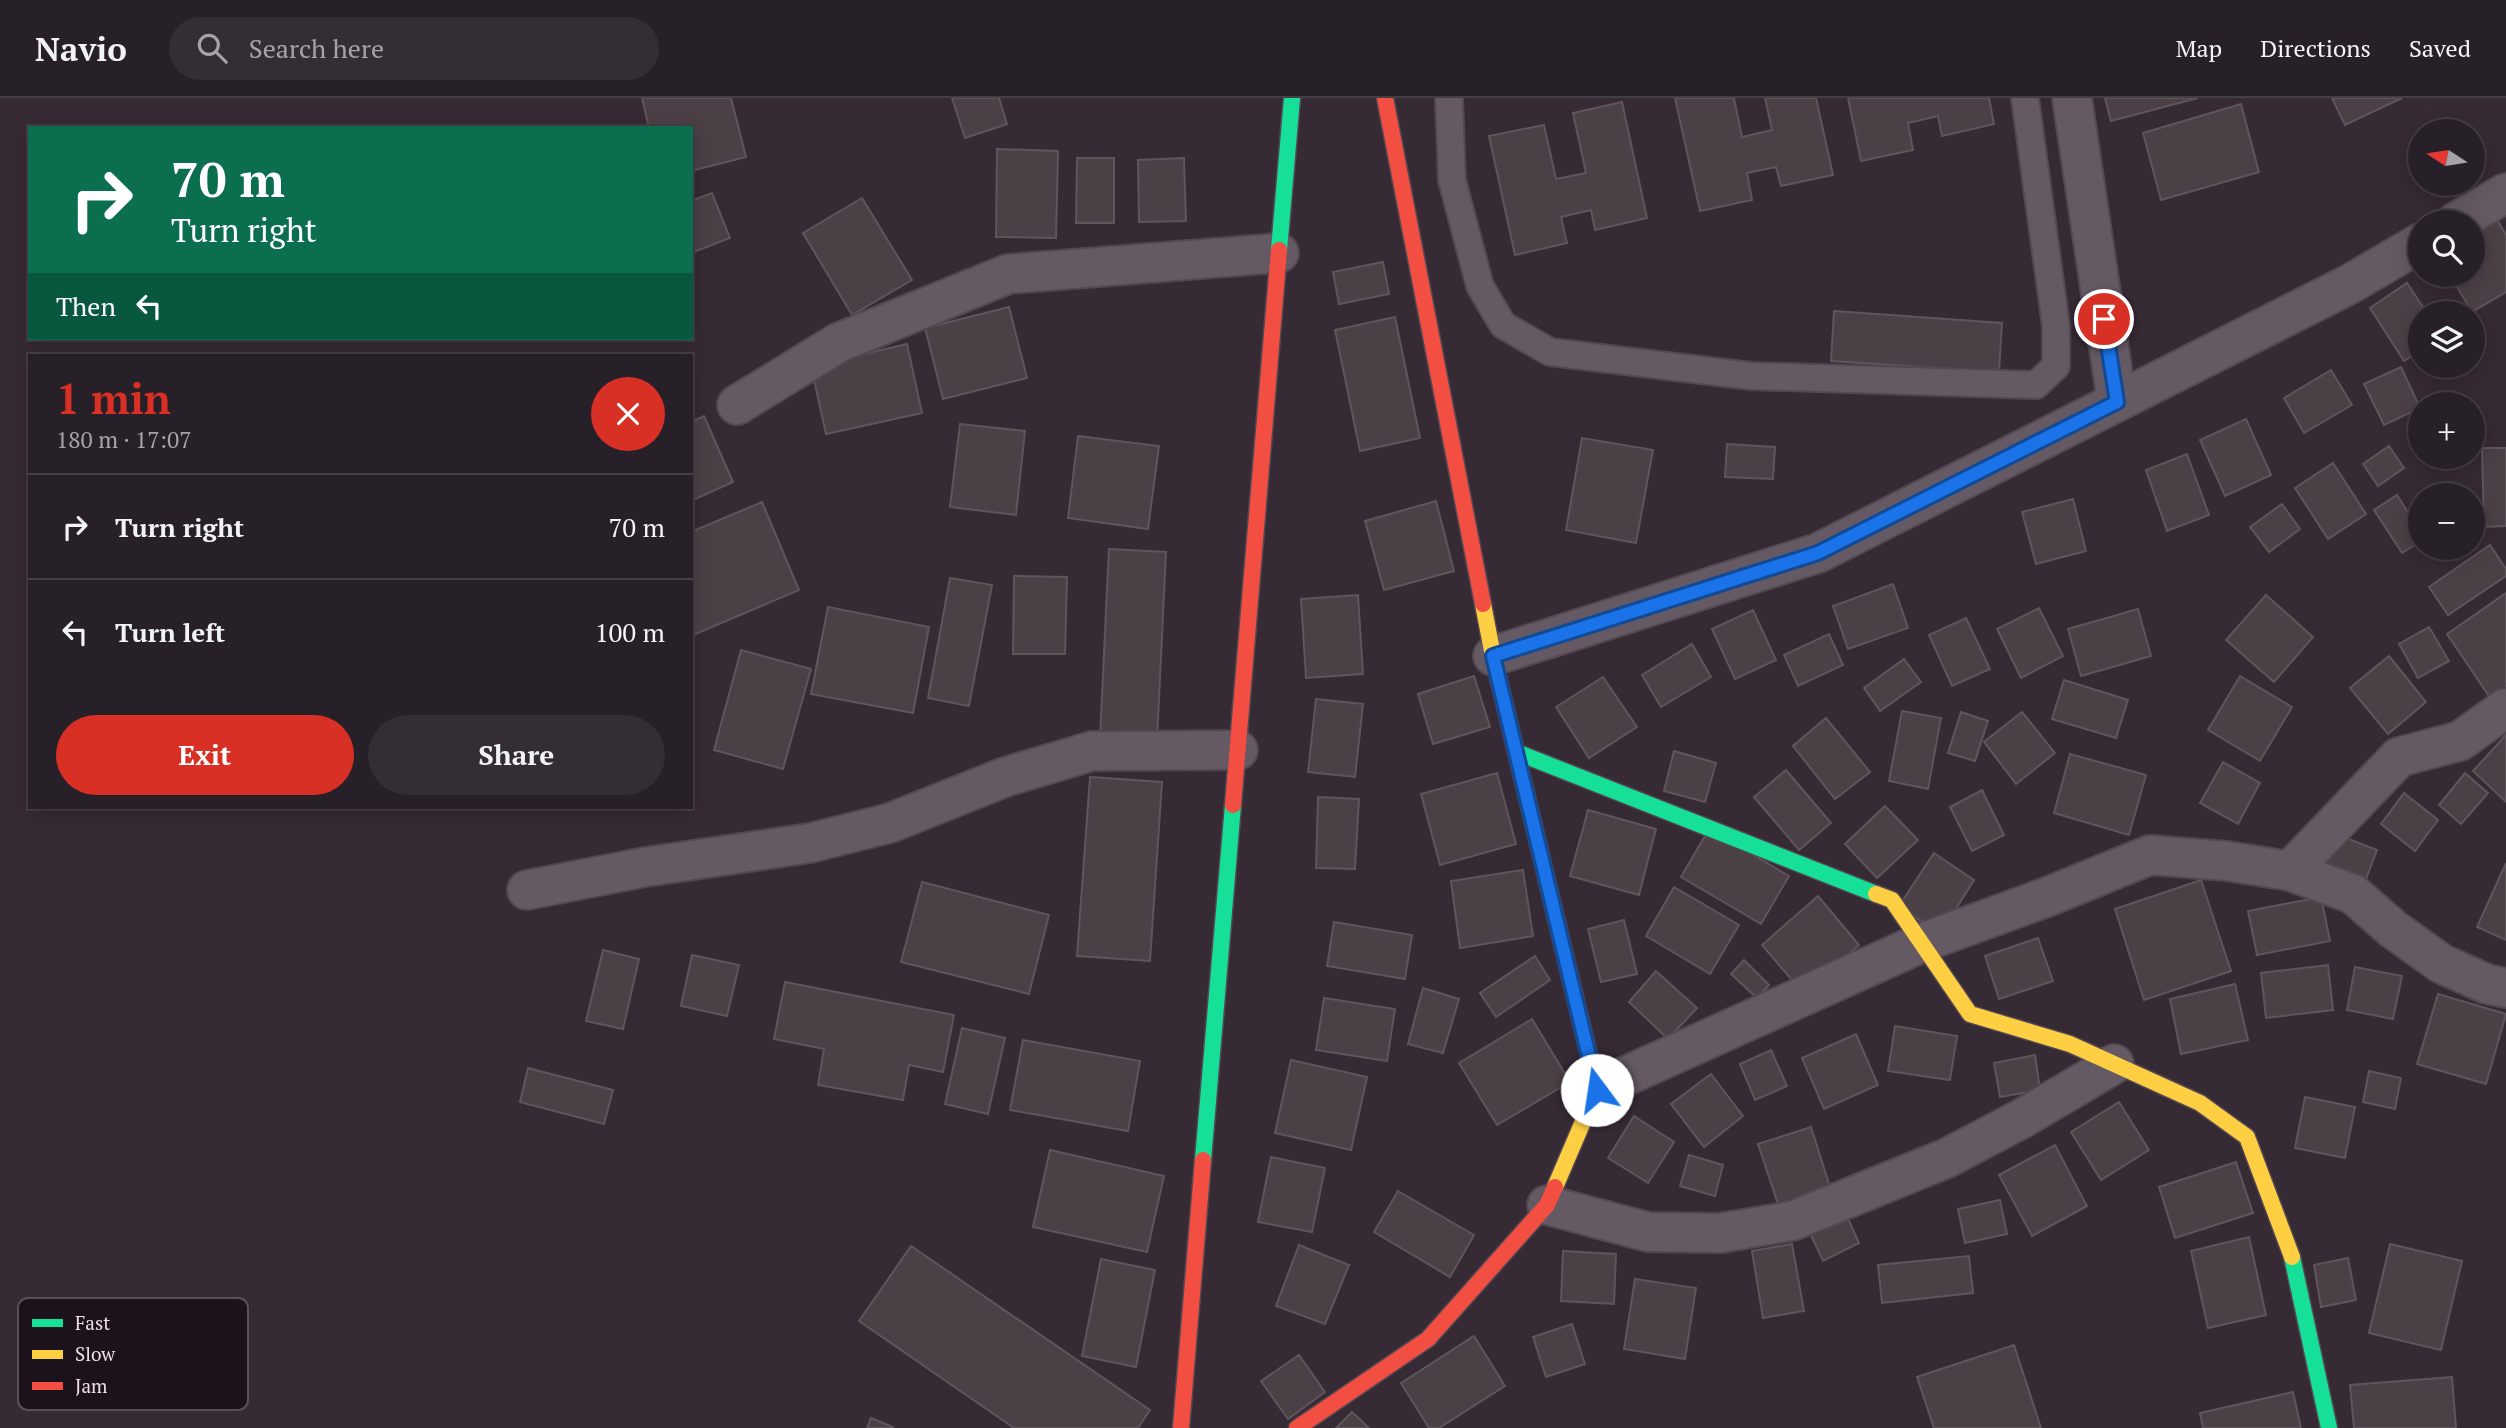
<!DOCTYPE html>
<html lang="en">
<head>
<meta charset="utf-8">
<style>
	:root { --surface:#282028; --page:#342d34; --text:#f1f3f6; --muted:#a5a3a8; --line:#443e45; --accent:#d93025 }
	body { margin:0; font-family:"PT Serif",serif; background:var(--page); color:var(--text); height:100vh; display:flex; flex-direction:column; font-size:26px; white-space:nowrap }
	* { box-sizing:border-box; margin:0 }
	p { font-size:23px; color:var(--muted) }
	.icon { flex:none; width:38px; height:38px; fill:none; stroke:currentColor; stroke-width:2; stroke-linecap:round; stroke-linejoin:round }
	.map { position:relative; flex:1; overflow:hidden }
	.side { position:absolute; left:28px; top:256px; width:665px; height:455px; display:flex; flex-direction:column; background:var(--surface); border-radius:0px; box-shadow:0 4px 18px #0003,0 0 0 2px var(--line) }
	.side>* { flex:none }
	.hud { position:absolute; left:28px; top:28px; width:665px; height:214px; border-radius:0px; box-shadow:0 4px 18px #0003,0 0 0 2px var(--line); background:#0b6e4f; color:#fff; overflow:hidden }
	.needle { width:46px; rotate:282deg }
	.buttons { position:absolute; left:2408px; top:21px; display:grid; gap:14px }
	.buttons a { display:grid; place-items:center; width:77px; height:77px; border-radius:50%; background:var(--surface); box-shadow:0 4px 18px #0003,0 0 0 2px var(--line); font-size:35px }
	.pin { position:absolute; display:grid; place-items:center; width:60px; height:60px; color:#fff; margin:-30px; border:4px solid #fff; border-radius:50%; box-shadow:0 2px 7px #0007 }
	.me { position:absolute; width:77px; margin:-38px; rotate:346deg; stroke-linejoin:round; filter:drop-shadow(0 0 5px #0008) }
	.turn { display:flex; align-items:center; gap:24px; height:147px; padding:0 28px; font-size:32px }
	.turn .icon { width:91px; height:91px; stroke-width:2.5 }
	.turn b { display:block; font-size:49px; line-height:60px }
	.then { display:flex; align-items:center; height:66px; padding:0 28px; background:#0003; gap:14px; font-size:26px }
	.round { display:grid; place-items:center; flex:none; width:74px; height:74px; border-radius:37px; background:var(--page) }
	.head { display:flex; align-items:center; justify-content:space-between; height:119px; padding:0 28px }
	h1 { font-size:42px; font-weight:600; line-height:52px; color:var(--accent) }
	.cta { display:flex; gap:14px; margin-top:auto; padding:14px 28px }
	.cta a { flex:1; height:80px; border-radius:42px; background:var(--accent); color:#fff; font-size:28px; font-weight:600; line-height:80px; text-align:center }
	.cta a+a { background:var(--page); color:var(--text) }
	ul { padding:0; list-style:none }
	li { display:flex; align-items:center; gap:21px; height:105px; padding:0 28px; border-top:2px solid var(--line) }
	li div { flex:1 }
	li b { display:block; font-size:26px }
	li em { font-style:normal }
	header { display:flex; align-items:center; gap:42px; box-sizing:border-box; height:98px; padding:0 35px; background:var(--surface); border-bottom:2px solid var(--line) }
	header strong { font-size:33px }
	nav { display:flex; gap:38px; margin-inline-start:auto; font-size:24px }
	.search { width:490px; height:63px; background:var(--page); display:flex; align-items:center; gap:18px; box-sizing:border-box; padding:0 24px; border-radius:38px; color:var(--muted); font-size:26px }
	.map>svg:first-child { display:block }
	.building { fill:#4c4047; stroke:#61545b; stroke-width:2 }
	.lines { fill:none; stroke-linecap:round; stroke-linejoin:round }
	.lane-casing { stroke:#534751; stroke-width:30 }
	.street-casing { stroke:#534751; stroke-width:42 }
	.fast-casing { stroke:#534751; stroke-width:19 }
	.slow-casing { stroke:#534751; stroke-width:19 }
	.jam-casing { stroke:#534751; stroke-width:19 }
	.lane { stroke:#655a64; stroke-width:26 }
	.street { stroke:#655a64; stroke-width:38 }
	.fast { stroke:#16e098; stroke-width:16 }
	.slow { stroke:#ffcf43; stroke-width:16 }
	.jam { stroke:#f24e42; stroke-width:16 }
	.route-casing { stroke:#114b97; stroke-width:18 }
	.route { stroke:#1a73e8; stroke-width:12 }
	.key { fill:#1c121b; stroke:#5b4f59; stroke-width:2 }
	.key-label { font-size:19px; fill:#eeddeb }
</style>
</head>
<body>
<header>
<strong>Navio</strong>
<div class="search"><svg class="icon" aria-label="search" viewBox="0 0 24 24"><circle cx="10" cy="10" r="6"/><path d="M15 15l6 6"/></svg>Search here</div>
<nav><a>Map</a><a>Directions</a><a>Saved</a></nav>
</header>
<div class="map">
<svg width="2506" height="1330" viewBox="0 0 2506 1330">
	<rect width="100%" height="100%" fill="#362a35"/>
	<g class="building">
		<polygon points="642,0 731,0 746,59 691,73 691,30 649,30"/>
		<polygon points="952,0 999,0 1007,26 965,40"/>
		<polygon points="1675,0 1734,0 1742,39 1772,32 1765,0 1816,0 1833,77 1781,88 1776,69 1747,75 1752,102 1700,113"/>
		<polygon points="1848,0 1989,0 1994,26 1942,38 1938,18 1908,25 1913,52 1861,63"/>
		<polygon points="2105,0 2198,0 2111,23"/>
		<polygon points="2332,0 2402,0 2345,27"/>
		<polygon points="1622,4 1647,120 1595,132 1591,112 1561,119 1567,145 1515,157 1489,38 1544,27 1556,81 1586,75 1573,15"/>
		<polygon points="2241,6 2259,74 2161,102 2143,35"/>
		<polygon points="997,51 1058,53 1056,140 996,139"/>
		<polygon points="1077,60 1114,60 1114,125 1076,125"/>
		<polygon points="1184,60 1186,123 1139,124 1138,62"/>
		<polygon points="712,95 730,140 691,155 691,103"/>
		<polygon points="862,100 912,182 852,217 803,135"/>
		<polygon points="2496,120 2506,137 2506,194 2472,214 2450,177 2473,177 2473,134"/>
		<polygon points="1383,164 1389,196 1339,206 1333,174"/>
		<polygon points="2407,185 2427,215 2420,215 2420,252 2404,263 2370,210"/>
		<polygon points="1009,209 1027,280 943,301 925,230"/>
		<polygon points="1834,213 2002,225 1999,274 1831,263"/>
		<polygon points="1395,219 1420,340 1360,353 1335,232"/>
		<polygon points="907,246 922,315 826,336 811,268"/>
		<polygon points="2401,269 2420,310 2384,327 2364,286"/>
		<polygon points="2331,272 2352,307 2304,335 2284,300"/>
		<polygon points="704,318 733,384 691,403 691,324"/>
		<polygon points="2246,321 2271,377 2225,398 2200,342"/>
		<polygon points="960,326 1025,333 1016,417 950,409"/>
		<polygon points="1078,338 1159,348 1148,431 1068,420"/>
		<polygon points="1582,340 1653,352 1636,445 1566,432"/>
		<polygon points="1727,346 1775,349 1773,381 1725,379"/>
		<polygon points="2389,348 2404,370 2378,388 2363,366"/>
		<polygon points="2482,350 2506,350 2506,428 2484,429"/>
		<polygon points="2187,356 2209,417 2167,433 2146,372"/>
		<polygon points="2333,365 2366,416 2328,441 2295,390"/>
		<polygon points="2397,397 2420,433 2420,444 2402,455 2374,412"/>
		<polygon points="2073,401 2086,453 2036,466 2022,414"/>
		<polygon points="1436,403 1454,473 1384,492 1365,423"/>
		<polygon points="762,404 799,492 691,538 691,434"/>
		<polygon points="2282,406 2300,431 2269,454 2250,429"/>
		<polygon points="2490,447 2506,471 2506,478 2448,517 2429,489"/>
		<polygon points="1109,451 1166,454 1157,642 1100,639"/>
		<polygon points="1014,478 1067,479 1065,556 1013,556"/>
		<polygon points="950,480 992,487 969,608 928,600"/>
		<polygon points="1893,486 1908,530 1848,551 1833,508"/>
		<polygon points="2506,495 2506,595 2493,604 2447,536"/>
		<polygon points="1358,497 1363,576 1306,580 1301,501"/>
		<polygon points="2266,497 2313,539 2274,584 2226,542"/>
		<polygon points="828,509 929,529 913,615 811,596"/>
		<polygon points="2039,510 2063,558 2021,580 1997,531"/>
		<polygon points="2138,511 2151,558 2081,578 2068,531"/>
		<polygon points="1753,512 1776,562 1735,581 1712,531"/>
		<polygon points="1966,520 1990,571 1952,588 1929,537"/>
		<polygon points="2429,529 2449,563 2418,580 2399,546"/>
		<polygon points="1829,536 1843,567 1798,588 1784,557"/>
		<polygon points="1692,546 1711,579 1661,609 1642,577"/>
		<polygon points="741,552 811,571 783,671 714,652"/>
		<polygon points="2389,558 2426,604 2388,636 2350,590"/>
		<polygon points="1904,561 1921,584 1880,613 1864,590"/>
		<polygon points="1474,578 1490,629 1433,646 1418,596"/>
		<polygon points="2240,578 2292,609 2260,663 2208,632"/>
		<polygon points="1603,579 1637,629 1589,660 1556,609"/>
		<polygon points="2064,582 2128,602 2116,640 2052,621"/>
		<polygon points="1316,601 1363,606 1355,679 1308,674"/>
		<polygon points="1902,613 1941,620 1928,691 1889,683"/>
		<polygon points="1961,614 1988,623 1975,663 1948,655"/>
		<polygon points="2022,614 2055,655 2016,686 1984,644"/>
		<polygon points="1826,620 1870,674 1835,701 1793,648"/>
		<polygon points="2506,637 2506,704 2473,673"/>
		<polygon points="1674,653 1716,665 1705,704 1664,693"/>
		<polygon points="2070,656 2146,677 2129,737 2054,715"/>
		<polygon points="2223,664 2260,685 2238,726 2200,705"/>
		<polygon points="1786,672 1831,725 1799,752 1754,699"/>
		<polygon points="1497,675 1516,746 1440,767 1421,696"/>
		<polygon points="2465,675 2488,695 2461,726 2439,707"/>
		<polygon points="1090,679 1162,684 1150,863 1077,858"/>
		<polygon points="1982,692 2004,737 1972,753 1950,709"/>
		<polygon points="2404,695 2438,722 2415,753 2381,726"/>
		<polygon points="1318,699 1359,701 1355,771 1316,770"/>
		<polygon points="1885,708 1918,742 1877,780 1845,746"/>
		<polygon points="1588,712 1656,731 1639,797 1570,778"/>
		<polygon points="1709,731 1789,778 1761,826 1681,779"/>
		<polygon points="2336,736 2377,752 2366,781 2325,765"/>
		<polygon points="1934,755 1974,782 1940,836 1899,808"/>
		<polygon points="2506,765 2506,842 2477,829"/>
		<polygon points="1523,772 1533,838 1460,850 1451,783"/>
		<polygon points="2201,782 2231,873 2144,902 2115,811"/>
		<polygon points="922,784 1049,817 1029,896 901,864"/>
		<polygon points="1674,789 1739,827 1710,876 1646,838"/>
		<polygon points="1818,798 1859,847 1803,895 1762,847"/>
		<polygon points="2321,799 2330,843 2257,857 2248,813"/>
		<polygon points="1624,822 1637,876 1601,884 1588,831"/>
		<polygon points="1334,824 1412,837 1405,881 1327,868"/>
		<polygon points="2038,840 2053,883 1999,901 1985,858"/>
		<polygon points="603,852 639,861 623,931 586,923"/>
		<polygon points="692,857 739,867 727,918 681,908"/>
		<polygon points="1535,858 1550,882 1496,919 1480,895"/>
		<polygon points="1744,862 1769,887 1757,900 1731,876"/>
		<polygon points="2328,867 2333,912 2266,920 2261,875"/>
		<polygon points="2355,869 2402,878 2393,921 2347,912"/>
		<polygon points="1656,873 1697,910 1668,941 1629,904"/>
		<polygon points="785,884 954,917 943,974 909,967 903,1002 818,987 824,951 774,941"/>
		<polygon points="2235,886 2248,942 2181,956 2170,901"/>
		<polygon points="1423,890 1459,901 1443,955 1408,946"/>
		<polygon points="2438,896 2506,916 2486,986 2417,966"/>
		<polygon points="1324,900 1395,911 1387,963 1316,952"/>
		<polygon points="1532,921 1570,984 1497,1027 1459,965"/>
		<polygon points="1895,928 1957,938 1950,982 1888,973"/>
		<polygon points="962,930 1005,940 988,1016 945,1006"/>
		<polygon points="1856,936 1878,987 1824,1011 1802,960"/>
		<polygon points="1023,942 1140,963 1128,1033 1010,1012"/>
		<polygon points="1771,952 1787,988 1755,1002 1740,966"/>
		<polygon points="2035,957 2040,992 2000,999 1994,965"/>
		<polygon points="1291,962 1367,979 1351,1052 1275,1035"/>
		<polygon points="528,970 613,992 604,1026 520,1004"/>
		<polygon points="2369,973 2401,980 2395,1011 2363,1004"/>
		<polygon points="1711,976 1743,1018 1704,1049 1671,1006"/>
		<polygon points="2305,999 2355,1009 2345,1060 2295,1050"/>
		<polygon points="2119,1004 2149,1052 2101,1082 2071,1034"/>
		<polygon points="1634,1018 1674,1044 1648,1085 1608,1060"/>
		<polygon points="1811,1029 1830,1089 1778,1106 1758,1046"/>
		<polygon points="2055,1047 2087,1108 2032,1138 1999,1077"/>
		<polygon points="1050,1052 1164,1078 1147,1154 1033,1129"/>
		<polygon points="1689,1057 1723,1067 1715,1098 1680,1088"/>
		<polygon points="1271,1059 1325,1070 1312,1134 1258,1124"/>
		<polygon points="2236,1064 2253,1115 2175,1140 2159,1089"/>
		<polygon points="1398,1093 1474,1137 1450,1179 1374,1134"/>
		<polygon points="2000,1102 2007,1136 1965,1145 1958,1111"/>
		<polygon points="1846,1116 1859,1145 1823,1163 1810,1135"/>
		<polygon points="2249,1139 2266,1217 2208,1230 2191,1153"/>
		<polygon points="1792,1146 1804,1213 1763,1220 1752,1153"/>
		<polygon points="2390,1146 2462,1163 2441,1252 2369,1235"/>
		<polygon points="1299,1147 1349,1167 1325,1226 1276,1208"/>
		<polygon points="911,1148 1150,1312 1138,1330 1014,1330 859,1223"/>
		<polygon points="1563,1153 1616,1156 1614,1206 1561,1203"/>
		<polygon points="1969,1158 1973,1195 1882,1205 1878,1167"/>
		<polygon points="2348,1160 2356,1202 2321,1209 2314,1167"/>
		<polygon points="1101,1161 1155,1172 1136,1269 1082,1258"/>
		<polygon points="1635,1181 1696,1190 1685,1261 1624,1251"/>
		<polygon points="1572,1226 1585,1266 1546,1279 1533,1239"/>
		<polygon points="1474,1238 1505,1288 1439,1330 1429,1330 1401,1285"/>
		<polygon points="2014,1247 2041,1330 1934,1330 1917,1279"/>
		<polygon points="1299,1257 1325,1294 1288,1321 1261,1283"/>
		<polygon points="2452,1279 2456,1330 2354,1330 2350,1287"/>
		<polygon points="2293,1294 2301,1330 2203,1330 2200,1315"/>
		<polygon points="1352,1314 1369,1330 1336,1330"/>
		<polygon points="871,1320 893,1329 892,1330 867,1330"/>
	</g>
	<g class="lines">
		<g class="lane-casing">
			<polyline id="lane" points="1449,0 1452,82 1480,188 1503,227 1550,254 1751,278 2036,287 2056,268 2056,228 2025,0"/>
		</g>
		<g class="street-casing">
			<g id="street">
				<polyline points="2072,0 2117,304"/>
				<polyline points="2456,124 2506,95"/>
				<polyline points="737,307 838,245 1008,176 1279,155"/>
				<polyline points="1493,558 1818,455 2350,186 2420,145"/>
				<polyline points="2290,773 2399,659 2460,643 2506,610"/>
				<polyline points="527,792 645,769 810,745 890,725 1005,679 1092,653 1238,652"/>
				<polyline points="1597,991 1921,845 2047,799 2150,757 2227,763 2290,773 2353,796 2393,831 2442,866 2487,886 2506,890"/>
				<polyline points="1547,1107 1648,1134 1720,1135 1792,1123 1947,1060 2023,1020 2114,966"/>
			</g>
		</g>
		<g class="fast-casing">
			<g id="fast">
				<polyline points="1279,152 1292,0"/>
				<polyline points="1516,654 1876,796"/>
				<polyline points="1203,1062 1233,707"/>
				<polyline points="2292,1159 2329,1330"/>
			</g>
		</g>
		<g class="slow-casing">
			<g id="slow">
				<polyline points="1483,506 1493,558 1597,991 1555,1089"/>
				<polyline points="1876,796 1892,802 1970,916 2070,946 2200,1005 2247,1039 2292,1159"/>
			</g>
		</g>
		<g class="jam-casing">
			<g id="jam">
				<polyline points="1385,0 1483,506"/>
				<polyline points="1233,707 1279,152"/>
				<polyline points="1181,1330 1203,1062"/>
				<polyline points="1297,1330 1428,1241 1547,1107 1555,1089"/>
			</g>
		</g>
		<use href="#lane" class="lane"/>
		<use href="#street" class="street"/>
		<use href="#fast" class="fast"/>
		<use href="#slow" class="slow"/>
		<use href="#jam" class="jam"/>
	</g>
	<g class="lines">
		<g class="route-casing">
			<polyline id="route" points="1597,992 1493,558 1818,455 2117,304 2104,221"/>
		</g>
		<use href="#route" class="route"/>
	</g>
	<rect x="18" y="1200" width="230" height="112" rx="10" class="key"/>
	<rect x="32" y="1221" width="31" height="8" fill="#16e098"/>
	<rect x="32" y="1252" width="31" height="9" fill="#ffcf43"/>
	<rect x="32" y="1284" width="31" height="8" fill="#f24e42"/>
	<g class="key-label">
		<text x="75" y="1232">Fast</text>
		<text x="75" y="1263">Slow</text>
		<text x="75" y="1295">Jam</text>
	</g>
</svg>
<div class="buttons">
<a><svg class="needle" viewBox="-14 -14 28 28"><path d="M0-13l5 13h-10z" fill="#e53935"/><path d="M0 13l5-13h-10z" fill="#a5a3a8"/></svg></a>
<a><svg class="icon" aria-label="search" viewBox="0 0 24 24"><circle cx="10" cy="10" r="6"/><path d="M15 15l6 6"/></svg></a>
<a><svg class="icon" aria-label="layers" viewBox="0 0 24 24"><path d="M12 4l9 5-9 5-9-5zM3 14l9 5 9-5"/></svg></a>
<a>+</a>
<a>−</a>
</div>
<div class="pin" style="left:2104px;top:221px;background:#d93025"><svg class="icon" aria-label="arrive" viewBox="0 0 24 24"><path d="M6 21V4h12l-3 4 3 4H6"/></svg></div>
<svg class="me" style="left:1597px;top:992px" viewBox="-20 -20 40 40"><circle r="19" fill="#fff"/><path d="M0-13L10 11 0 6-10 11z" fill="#1a73e8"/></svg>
<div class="hud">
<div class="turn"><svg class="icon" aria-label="right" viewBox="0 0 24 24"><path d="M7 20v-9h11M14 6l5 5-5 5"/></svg><div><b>70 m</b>Turn right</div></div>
<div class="then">Then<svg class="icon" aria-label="left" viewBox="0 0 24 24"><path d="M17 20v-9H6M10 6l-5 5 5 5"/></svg></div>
</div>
<section class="side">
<div class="head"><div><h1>1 min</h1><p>180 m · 17:07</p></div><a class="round" style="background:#d93025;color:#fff"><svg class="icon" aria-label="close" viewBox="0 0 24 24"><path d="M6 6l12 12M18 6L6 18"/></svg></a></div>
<ul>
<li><svg class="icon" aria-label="right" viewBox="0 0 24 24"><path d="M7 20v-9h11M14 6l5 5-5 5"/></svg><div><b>Turn right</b></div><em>70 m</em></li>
<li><svg class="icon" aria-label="left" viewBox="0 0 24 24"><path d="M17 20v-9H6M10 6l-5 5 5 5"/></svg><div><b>Turn left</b></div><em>100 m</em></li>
</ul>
<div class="cta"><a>Exit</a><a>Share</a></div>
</section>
</div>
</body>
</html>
